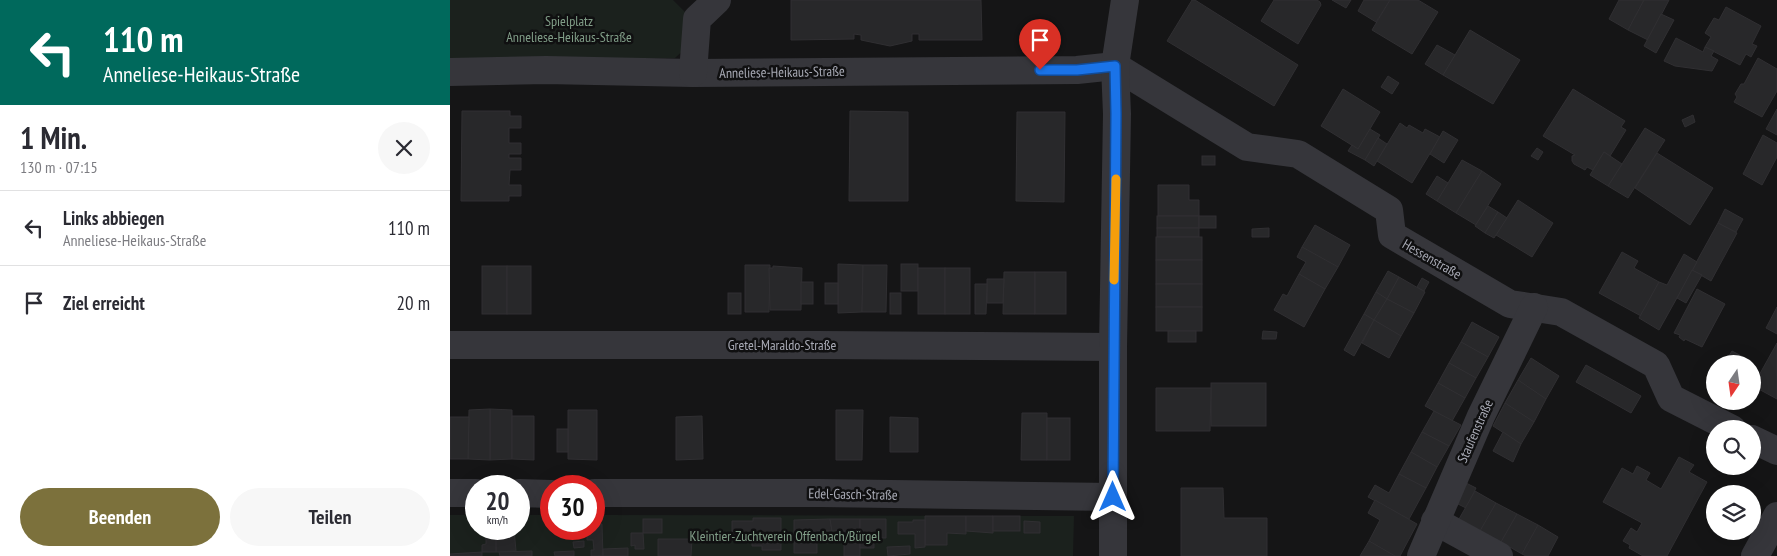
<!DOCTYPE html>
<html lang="de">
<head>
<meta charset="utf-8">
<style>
	:root { --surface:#fff; --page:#f7f7f7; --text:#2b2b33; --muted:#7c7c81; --line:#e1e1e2; --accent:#7c713c }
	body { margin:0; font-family:"PT Sans Narrow",sans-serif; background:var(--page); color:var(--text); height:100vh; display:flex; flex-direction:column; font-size:19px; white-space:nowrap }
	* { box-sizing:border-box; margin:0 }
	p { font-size:16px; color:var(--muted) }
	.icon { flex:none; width:28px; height:28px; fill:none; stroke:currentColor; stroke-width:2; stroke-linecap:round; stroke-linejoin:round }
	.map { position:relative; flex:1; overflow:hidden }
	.sheet { display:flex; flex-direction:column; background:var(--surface); width:450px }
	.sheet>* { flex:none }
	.guide { background:#00695c; color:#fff; overflow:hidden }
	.needle { width:32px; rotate:193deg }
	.tools { position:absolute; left:1256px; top:355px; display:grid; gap:10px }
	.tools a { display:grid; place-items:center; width:55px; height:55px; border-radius:50%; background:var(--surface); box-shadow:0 5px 20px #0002; font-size:25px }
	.speed { position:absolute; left:15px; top:475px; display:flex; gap:10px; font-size:25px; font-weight:700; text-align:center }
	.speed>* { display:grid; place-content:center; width:65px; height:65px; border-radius:50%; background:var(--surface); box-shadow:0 5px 20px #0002; line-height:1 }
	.speed small { font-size:12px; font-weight:400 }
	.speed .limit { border:8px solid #d22; background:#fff; color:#111 }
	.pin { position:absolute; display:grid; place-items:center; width:42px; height:42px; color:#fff; margin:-51px -21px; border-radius:50% 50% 50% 0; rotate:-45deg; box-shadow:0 0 5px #0007 }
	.pin .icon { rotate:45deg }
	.me { position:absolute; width:55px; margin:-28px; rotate:0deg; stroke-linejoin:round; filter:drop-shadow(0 0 4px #0008) }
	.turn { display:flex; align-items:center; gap:18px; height:105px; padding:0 20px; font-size:22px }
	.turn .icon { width:65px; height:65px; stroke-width:2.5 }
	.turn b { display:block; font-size:35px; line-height:42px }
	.round { display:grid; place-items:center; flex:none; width:52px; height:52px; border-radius:26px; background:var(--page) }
	.overview { display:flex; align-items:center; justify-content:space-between; height:85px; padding:0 20px }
	h1 { font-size:30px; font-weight:800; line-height:38px }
	.button { display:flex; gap:10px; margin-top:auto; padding:10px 20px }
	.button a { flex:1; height:58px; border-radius:30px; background:var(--accent); color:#fff; font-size:20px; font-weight:800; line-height:58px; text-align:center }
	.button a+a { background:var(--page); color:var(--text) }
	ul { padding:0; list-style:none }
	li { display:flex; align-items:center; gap:15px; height:75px; padding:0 20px; border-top:1px solid var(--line) }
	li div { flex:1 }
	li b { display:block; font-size:19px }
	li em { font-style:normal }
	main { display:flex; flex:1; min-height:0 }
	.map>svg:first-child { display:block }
	.green { fill:#1b211d }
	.building { fill:#28282a; stroke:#302f32 }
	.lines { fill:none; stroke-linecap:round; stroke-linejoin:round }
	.minor { stroke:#36363b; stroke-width:28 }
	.route-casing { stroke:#114b97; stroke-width:12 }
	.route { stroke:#1a73e8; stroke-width:9 }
	.slow { stroke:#f59e0b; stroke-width:9 }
	.labels { text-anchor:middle; stroke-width:5; stroke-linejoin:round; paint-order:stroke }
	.park-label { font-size:14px; fill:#819e88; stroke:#101011 }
	.street-label { font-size:14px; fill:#a8aab5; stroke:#101011 }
</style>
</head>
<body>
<main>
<section class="sheet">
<div class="guide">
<div class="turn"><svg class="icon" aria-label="left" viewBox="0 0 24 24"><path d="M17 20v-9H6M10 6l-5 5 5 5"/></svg><div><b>110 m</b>Anneliese-Heikaus-Straße</div></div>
</div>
<div class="overview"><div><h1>1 Min.</h1><p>130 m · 07:15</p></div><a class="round"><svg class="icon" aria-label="close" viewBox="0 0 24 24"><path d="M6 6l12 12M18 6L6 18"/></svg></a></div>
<ul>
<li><svg class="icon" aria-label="left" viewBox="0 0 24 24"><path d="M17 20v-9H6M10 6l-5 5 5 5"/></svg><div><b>Links abbiegen</b><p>Anneliese-Heikaus-Straße</p></div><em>110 m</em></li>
<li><svg class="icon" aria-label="arrive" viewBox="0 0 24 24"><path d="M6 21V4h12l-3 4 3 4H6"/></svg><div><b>Ziel erreicht</b></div><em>20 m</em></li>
</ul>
<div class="button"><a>Beenden</a><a>Teilen</a></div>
</section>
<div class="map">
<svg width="1327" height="556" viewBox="0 0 1327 556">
	<rect width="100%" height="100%" fill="#151516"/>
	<g class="green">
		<polygon points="0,0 223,0 236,13 237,47 225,58 0,58"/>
		<polygon points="0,515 26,515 26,529 69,529 69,515 101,515 101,529 144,529 144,515 624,516 623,556 0,556"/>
	</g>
	<g class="building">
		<polygon points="341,0 531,0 532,40 469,40 469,34 462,34 462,41 440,46 411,40 411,35 404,34 404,39 341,40"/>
		<polygon points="742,0 745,0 848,65 824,106 717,41"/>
		<polygon points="824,0 867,0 870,2 871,5 848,44 811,21"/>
		<polygon points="882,0 901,0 896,8"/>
		<polygon points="914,0 940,0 926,22 908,11"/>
		<polygon points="940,0 968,0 988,12 962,54 922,30"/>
		<polygon points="1169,0 1194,0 1178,30 1159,19"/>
		<polygon points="1194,0 1219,0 1198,40 1178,30"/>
		<polygon points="1276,7 1311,26 1302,44 1307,46 1301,57 1296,54 1290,65 1255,47 1261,37 1255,33 1264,18 1269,20"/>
		<polygon points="1211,14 1224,20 1206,53 1194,46"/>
		<polygon points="1020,30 1070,60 1043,104 993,75"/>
		<polygon points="1226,38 1253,52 1255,47 1264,51 1261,56 1268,60 1262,71 1225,66 1214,61"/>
		<polygon points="987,45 1005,55 993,75 975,64"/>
		<polygon points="1308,58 1327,69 1327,91 1312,117 1284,102 1287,97 1285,94 1291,84 1294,84"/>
		<polygon points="938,76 949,83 942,94 931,87"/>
		<polygon points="893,89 930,112 908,149 871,126"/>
		<polygon points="1123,89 1175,121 1171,127 1176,130 1160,156 1154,152 1143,170 1137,167 1135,170 1124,164 1122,161 1122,156 1125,155 1093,136"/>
		<polygon points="1327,109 1327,135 1316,129"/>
		<polygon points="12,111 60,111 60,116 71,116 71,128 59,128 59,143 71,143 71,154 59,154 59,158 71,158 71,170 60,170 59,185 71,185 71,196 59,196 59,201 11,201"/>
		<polygon points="400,111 458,112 458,201 399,201"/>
		<polygon points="567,112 615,112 614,202 566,201"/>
		<polygon points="1243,115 1245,122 1235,127 1232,120"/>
		<polygon points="950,123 957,128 959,125 973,133 975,129 990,137 962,183 927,161"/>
		<polygon points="1195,128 1215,140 1178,198 1158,186"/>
		<polygon points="920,129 930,135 915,160 898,151 902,145 908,149"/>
		<polygon points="993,131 1008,140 994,163 980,154"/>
		<polygon points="1313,135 1327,143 1327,157 1312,185 1293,174"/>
		<polygon points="928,138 937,144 924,166 915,160"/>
		<polygon points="1087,148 1093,152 1088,160 1081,156"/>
		<polygon points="1154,152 1172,164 1158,186 1140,175"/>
		<polygon points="1207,153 1263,188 1240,225 1185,188"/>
		<rect x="752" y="156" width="13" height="9"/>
		<polygon points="1012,160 1032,171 1006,213 987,201"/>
		<polygon points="1032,171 1051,184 1026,225 1006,213"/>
		<polygon points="987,176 998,183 987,201 976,194"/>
		<polygon points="708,185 739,185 739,200 749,200 749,216 708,216"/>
		<polygon points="1068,200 1103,223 1082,257 1046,235"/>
		<polygon points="1038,206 1048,212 1035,233 1025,226"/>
		<polygon points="1275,209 1293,219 1286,232 1268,223"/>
		<polygon points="1048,212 1057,218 1044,238 1035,233"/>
		<rect x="707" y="216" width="42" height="12"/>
		<rect x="749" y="216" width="17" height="12"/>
		<polygon points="1268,223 1287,233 1261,281 1242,270"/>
		<polygon points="865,225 900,245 888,267 852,247"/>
		<rect x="707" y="228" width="42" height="9"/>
		<polygon points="819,228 819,237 802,237 802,229"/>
		<rect x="706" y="237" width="46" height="23"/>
		<polygon points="852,247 888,267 875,289 849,274 856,262 847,257"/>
		<polygon points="1172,252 1188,261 1184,268 1209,282 1191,316 1149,293"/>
		<polygon points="1234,254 1247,262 1209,330 1189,318 1209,282 1217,285"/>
		<rect x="706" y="260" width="46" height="24"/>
		<polygon points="388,264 413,265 412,312 388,313"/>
		<rect x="451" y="264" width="17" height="27"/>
		<polygon points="295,265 320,265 319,312 295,312"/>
		<polygon points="413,265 437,265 436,312 412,312"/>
		<rect x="32" y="266" width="25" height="48"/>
		<rect x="57" y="266" width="24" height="48"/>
		<polygon points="323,266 352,268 351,310 320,310 319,268 323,268"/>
		<rect x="468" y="268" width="27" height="46"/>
		<rect x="495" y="268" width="25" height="46"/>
		<polygon points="1242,270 1252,275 1236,303 1227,298"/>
		<polygon points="938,271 949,277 937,299 926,292"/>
		<polygon points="554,272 585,272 585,314 553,314"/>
		<rect x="585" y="272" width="31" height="42"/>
		<polygon points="849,274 875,289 854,327 824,310 833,294 837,296"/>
		<polygon points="949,277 975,292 964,313 937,299"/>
		<polygon points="972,278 979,282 974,291 967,287"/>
		<polygon points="537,279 554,279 553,303 537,303"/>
		<rect x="351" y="282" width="12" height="22"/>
		<rect x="375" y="283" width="13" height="21"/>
		<polygon points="525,284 537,284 536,314 525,314"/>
		<rect x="706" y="284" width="46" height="23"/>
		<polygon points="1247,289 1275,304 1252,347 1235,339 1234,341 1229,337 1230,335 1224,333"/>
		<polygon points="926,292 937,299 924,320 914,314"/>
		<rect x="278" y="293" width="13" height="21"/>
		<rect x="440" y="293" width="11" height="21"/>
		<polygon points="937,299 964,313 951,336 924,320"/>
		<rect x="706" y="307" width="46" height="24"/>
		<polygon points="1327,307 1327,334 1316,328"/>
		<polygon points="914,314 924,320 904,356 894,350"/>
		<polygon points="924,320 951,336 939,358 912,343"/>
		<polygon points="1022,322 1049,337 1038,357 1011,342"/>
		<rect x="718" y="331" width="28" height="11"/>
		<polygon points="813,331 827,332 826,339 812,339"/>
		<polygon points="1011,342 1038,357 1026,378 999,363"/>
		<polygon points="1327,343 1327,399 1303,386"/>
		<polygon points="1282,351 1301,361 1299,364 1274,364"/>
		<polygon points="1081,358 1109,376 1096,399 1068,380"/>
		<polygon points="999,363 1026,378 1015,398 988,383"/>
		<polygon points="1136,365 1191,396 1181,413 1126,382"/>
		<polygon points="1068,380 1096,399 1084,422 1055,403"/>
		<rect x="761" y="383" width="55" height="43"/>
		<polygon points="988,383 1015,398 1002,421 975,406"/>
		<polygon points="706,388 761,388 760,431 706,431"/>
		<polygon points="1055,403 1084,422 1071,444 1043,426"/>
		<polygon points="40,409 62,410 62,459 40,460"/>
		<polygon points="40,409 40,460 18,459 19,410"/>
		<polygon points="118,410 147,410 147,460 118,459"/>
		<polygon points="386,410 413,410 412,460 386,460"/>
		<polygon points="984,411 1011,425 999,446 972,432"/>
		<polygon points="572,413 597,413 597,460 571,460"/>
		<polygon points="62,416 84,416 84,460 62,459"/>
		<polygon points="252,416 253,459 226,460 226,417"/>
		<polygon points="0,417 19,417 18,459 0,459"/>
		<polygon points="440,417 468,418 468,452 440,452"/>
		<rect x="597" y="418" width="23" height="42"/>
		<rect x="107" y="429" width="11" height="23"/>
		<polygon points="972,432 999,446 987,467 961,452"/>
		<polygon points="1053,432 1071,444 1063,462 1043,451"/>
		<polygon points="961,452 987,467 976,488 949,474"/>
		<polygon points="1229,457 1244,465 1239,472 1257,482 1217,556 1193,556 1179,548 1180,545 1173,541 1181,528 1187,532 1192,523 1153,502 1172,468 1183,474 1187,466 1200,473 1196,480 1211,489"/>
		<polygon points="949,474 976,488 959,519 918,497 925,485 939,493"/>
		<polygon points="1016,483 1026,488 1016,508 1006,503"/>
		<polygon points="731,488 773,488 774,518 817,518 817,556 731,556"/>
		<polygon points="1025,491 1046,503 1030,531 1009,519"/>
		<polygon points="925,500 967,524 950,556 945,556 919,541 930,520 918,513"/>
		<polygon points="1046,503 1067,514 1051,542 1030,531"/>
		<polygon points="1067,514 1088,525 1072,554 1051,542"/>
		<polygon points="475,516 516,516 516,534 497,533 497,545 475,545"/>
		<polygon points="516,516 543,516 543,533 516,531"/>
		<rect x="543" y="516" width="27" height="15"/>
		<polygon points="303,518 331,518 331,550 312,550 312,546 302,546 302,535 282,536 282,521 303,521"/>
		<rect x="193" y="519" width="19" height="14"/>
		<polygon points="380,519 382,531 367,531 367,553 344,553 344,520"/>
		<polygon points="380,519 410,519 410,556 394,556 394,530 382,531"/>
		<polygon points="410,519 436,519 436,538 424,538 424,548 410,548"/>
		<polygon points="463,520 475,520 475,547 465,548 465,534 448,534 448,522 463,522"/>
		<polygon points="574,521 590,522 590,533 574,533"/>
		<polygon points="144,524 152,524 153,556 141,556 141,550 144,550 143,540 137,540 137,529 144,529"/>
		<polygon points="1088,525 1108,537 1098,556 1076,556 1072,554"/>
		<polygon points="45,529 64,529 66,551 46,552"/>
		<polygon points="181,533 193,533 194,549 185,549 185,545 181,546"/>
		<polygon points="36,537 46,537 46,552 32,552 32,545 36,544"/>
		<polygon points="208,539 242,539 241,556 208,556"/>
		<polygon points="134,541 134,547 124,548 123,542"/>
		<polygon points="919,541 945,556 910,556"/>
		<polygon points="460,546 460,554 438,556 437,547"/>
		<polygon points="178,548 178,556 153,556 153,549"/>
		<polygon points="82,551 82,556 50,556 49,552"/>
		<polygon points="124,551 124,556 105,556 104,552"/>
		<polygon points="32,552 32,556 0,556 0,554"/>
	</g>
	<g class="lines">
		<g class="minor">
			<polyline points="0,72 96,70 243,73 627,70 665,66 797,147 848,154 939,210 942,235 1060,304 1111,312 1206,365 1221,398 1282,429"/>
			<polyline points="243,73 247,19 267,0"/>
			<polyline points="0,345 370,345 663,347"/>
			<polyline points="1302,439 1327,451"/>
			<polyline points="0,493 26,493"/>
			<polyline points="69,493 101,494"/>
			<polyline points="144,493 370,493 663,497"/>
			<polyline points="985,521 1049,556"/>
			<polyline points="663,556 663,347 667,114 665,66 675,0"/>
			<polyline points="971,556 1031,416 1084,307"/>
			<polyline points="1305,556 1327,516"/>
		</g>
	</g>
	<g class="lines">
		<g class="route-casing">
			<polyline id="route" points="590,70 627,70 665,66 666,114 663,497"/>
		</g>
		<use href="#route" class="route"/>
		<polyline class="slow" points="664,280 666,179"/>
	</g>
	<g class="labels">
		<g class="park-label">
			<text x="119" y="26">Spielplatz<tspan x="119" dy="16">Anneliese-Heikaus-Straße</tspan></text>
			<text x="335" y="541">Kleintier-Zuchtverein Offenbach/Bürgel</text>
		</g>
		<g class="street-label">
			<text transform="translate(332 72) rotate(-1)" y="5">Anneliese-Heikaus-Straße</text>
			<text transform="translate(982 259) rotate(30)" y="5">Hessenstraße</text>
			<text x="332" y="350">Gretel-Maraldo-Straße</text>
			<text transform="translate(1025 431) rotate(-66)" y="5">Staufenstraße</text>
			<text transform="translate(403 494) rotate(1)" y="5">Edel-Gasch-Straße</text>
		</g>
	</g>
</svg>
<div class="tools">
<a><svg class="needle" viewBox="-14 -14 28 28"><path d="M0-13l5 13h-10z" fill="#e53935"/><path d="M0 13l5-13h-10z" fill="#7c7c81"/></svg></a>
<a><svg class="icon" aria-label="search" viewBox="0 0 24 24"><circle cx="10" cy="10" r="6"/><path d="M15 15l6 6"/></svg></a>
<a><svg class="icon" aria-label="layers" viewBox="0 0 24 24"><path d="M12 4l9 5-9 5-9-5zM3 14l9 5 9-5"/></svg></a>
</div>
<div class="speed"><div>20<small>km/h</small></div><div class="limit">30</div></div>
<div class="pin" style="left:590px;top:70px;background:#d93025"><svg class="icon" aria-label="arrive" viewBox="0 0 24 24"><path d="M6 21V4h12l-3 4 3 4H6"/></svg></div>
<svg class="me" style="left:663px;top:497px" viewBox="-20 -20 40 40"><path d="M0-17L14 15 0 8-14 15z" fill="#1a73e8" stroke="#fff" stroke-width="4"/></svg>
</div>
</main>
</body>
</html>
